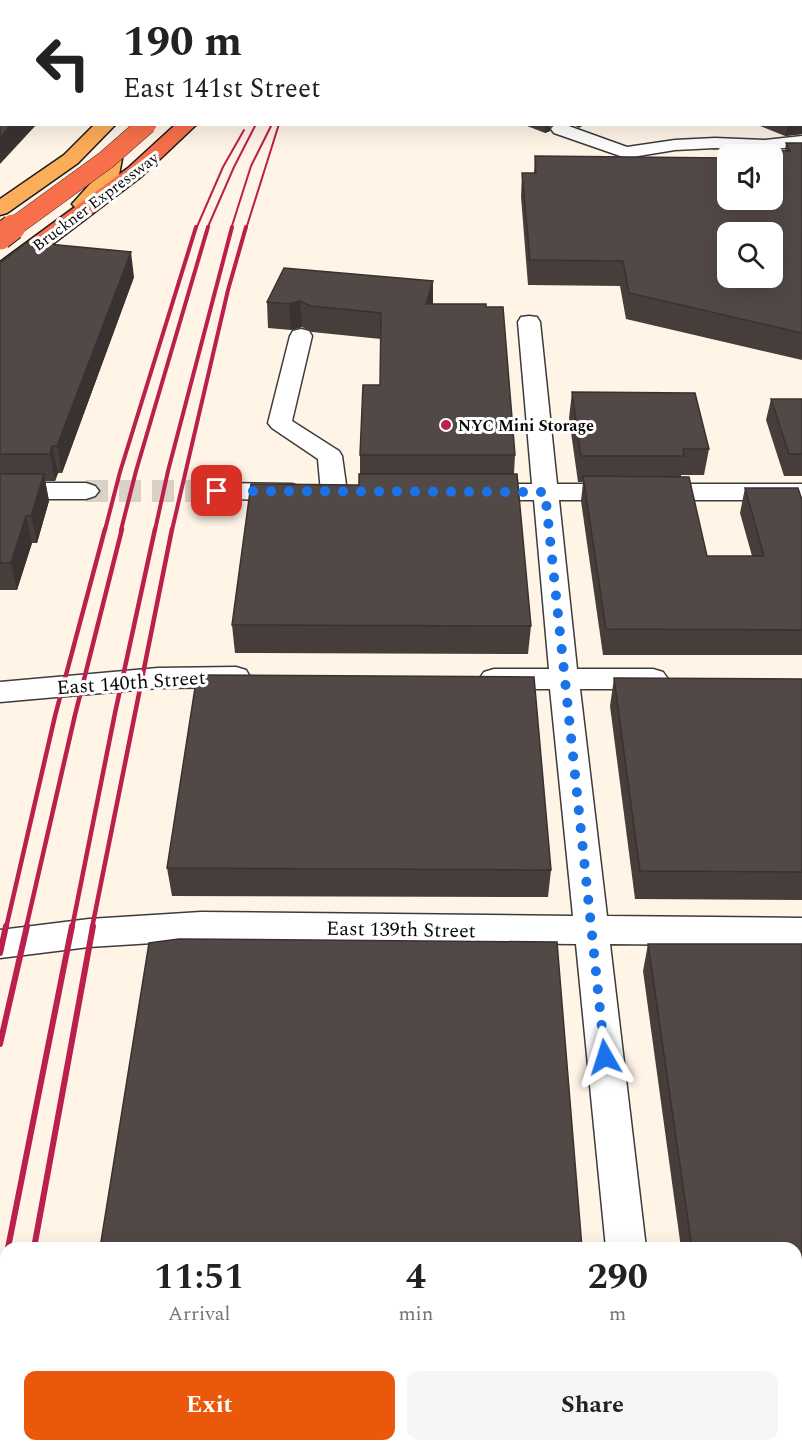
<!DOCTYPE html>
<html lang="en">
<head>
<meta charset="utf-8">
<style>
	:root { --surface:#fff; --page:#f6f6f6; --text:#222; --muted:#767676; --accent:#ea580c }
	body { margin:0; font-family:Spectral,serif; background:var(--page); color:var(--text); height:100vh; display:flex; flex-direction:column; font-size:22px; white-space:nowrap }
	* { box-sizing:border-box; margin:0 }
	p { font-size:20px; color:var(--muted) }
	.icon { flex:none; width:33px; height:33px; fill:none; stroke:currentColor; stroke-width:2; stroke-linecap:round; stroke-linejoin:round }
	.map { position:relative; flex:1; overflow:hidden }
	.side { position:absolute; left:0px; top:1242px; width:802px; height:210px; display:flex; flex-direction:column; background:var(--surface); border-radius:18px 18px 0 0; box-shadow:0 6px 24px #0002 }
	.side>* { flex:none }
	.banner { position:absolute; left:0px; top:0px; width:802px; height:126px; box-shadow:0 6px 24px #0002; background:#fff; color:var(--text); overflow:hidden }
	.tools { position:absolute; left:717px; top:144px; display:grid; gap:12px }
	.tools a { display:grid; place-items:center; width:66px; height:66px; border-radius:12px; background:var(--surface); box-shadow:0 6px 24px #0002; font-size:30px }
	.pin { position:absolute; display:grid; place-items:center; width:51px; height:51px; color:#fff; margin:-26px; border-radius:12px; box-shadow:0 3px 9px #0006 }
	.me { position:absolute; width:66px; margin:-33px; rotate:354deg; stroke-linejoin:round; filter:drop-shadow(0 0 4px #0008) }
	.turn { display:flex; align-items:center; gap:21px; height:126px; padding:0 24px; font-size:27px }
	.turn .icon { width:78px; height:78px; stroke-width:2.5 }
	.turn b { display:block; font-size:42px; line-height:51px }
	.eta { display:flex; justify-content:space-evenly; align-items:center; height:102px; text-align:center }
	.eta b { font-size:36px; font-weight:700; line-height:42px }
	.cta { display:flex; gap:12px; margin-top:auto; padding:12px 24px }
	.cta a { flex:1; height:69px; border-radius:12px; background:var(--accent); color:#fff; font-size:24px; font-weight:700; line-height:69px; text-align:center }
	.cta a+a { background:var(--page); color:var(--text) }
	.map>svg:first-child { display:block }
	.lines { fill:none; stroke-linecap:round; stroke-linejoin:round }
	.minor-tunnel { stroke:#dad1c5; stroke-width:22; stroke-dasharray:22 11; stroke-linecap:butt }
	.minor-casing { stroke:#3c3c3c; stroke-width:3 }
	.major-casing { stroke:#1a1a1a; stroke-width:3 }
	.highway-casing { stroke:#1a1a1a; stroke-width:3 }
	.minor { fill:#fff; fill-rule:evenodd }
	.major { fill:#fcad59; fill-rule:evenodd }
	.highway { fill:#f8704b; fill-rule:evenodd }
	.rail-far3 { stroke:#bb204d; stroke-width:2 }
	.rail-far2 { stroke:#bb204d; stroke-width:4 }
	.rail-far1 { stroke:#bb204d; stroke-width:4.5 }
	.rail { stroke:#bb204d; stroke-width:6 }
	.highway-bridge-far1-casing { stroke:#1a1a1a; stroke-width:20; stroke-linecap:butt }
	.highway-bridge-casing { stroke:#1a1a1a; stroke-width:27; stroke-linecap:butt }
	.highway-bridge-far1 { stroke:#f8704b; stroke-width:19 }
	.highway-bridge { stroke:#f8704b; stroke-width:25 }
	.wall { fill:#473e3c }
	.shaded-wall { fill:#393231 }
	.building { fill:#524846; stroke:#393231; stroke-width:1.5; fill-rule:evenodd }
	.route { stroke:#1a73e8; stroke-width:10; stroke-dasharray:0 18 }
	.poi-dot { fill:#bb204d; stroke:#fff; stroke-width:2 }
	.labels { text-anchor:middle; stroke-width:6; stroke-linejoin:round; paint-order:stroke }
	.far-street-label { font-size:16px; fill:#090909; stroke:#fff }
	.far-poi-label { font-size:16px; font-weight:bold; fill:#090909; stroke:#fff; text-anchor:start }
	.street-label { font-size:20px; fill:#090909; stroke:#fff }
</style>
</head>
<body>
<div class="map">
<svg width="802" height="1452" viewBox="0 0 802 1452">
	<rect width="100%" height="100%" fill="#fff4e6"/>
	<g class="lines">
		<polyline class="minor-tunnel" points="86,491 217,491"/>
		<g class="minor-casing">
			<g id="minor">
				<polygon points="52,0 77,0 51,2"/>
				<rect x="0" y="4" width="2" height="10"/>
				<polygon points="563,124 627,147 675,140 715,138 765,140 802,136 802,146 765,150 715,148 675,150 626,158 554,133 551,129 554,125"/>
				<polygon points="529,316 537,317 540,322 557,484 802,484 802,500 559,500 577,669 653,669 663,672 668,679 663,686 653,689 580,689 607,916 802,918 802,946 610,944 646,1248 606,1248 576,944 201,940 89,947 0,958 0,930 89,919 201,912 573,916 550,689 494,689 484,686 479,679 484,672 494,669 549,669 534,500 478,500 469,497 465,492 469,487 478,484 532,484 518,322 521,317"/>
				<polygon points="301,329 309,331 312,336 292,421 339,451 342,456 347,492 343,497 334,500 325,497 321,492 318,459 272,428 268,423 290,336 293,331"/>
				<polygon points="0,483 86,483 95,486 99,491 95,496 86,499 0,499"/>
				<polygon points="217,483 292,484 301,487 305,492 301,497 292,500 217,499 208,496 204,491 208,486"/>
				<polygon points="236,667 246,670 250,677 246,684 236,687 158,688 0,702 0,682 158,668"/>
				<rect x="624" y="1446" width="46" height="6"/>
			</g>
		</g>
		<g class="major-casing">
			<g id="major">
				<polygon points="174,0 190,0 173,2"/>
				<polygon points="225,0 241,0 224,2"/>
				<polygon points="251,0 267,0 250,2"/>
				<polygon points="95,124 116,124 78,163 7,213 0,215 0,199 64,155"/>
				<polygon points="112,153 119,155 122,159 119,175 90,208 83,210 76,208 72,204 99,174 105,155"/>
				<rect x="0" y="1361" width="6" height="48"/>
				<rect x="796" y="1368" width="6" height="48"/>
			</g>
		</g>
		<g class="highway-casing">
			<g id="highway">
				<polygon points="238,0 254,0 237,2"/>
				<polygon points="266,0 282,0 265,2"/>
				<polygon points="176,124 197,124 142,176 8,278 0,280 0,262 128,168"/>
			</g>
		</g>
		<use href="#minor" class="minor"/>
		<use href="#major" class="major"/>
		<use href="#highway" class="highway"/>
		<g class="rail-far3">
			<polyline points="196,229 223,167 244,130"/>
			<polyline points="207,229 234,167 256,124"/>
			<polyline points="231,229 251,166 272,124"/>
			<polyline points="246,229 279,124"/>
		</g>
		<g class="rail-far2">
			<polyline points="105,530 120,472 196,227"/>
			<polyline points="121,530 136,471 208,227"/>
			<polyline points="155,530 168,471 232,227"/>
			<polyline points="172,530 228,290 246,227"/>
		</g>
		<g class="rail-far1">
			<polyline points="6,928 55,716 105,529"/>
			<polyline points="26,928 75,715 122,529"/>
			<polyline points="72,928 115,713 155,529"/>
			<polyline points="92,928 172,529"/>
		</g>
		<g class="rail">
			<polyline points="0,953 6,926"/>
			<polyline points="0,1044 27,926"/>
			<polyline points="8,1248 72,926"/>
			<polyline points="34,1248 93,926"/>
			<polyline points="0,1289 6,1260"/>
			<polyline points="0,1425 6,1395"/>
		</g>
		<g class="highway-bridge-far1-casing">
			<polyline id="highway-bridge-far1" points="11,229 106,160 147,124"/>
		</g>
		<g class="highway-bridge-casing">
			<polyline id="highway-bridge" points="0,237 13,227"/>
		</g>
		<use href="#highway-bridge-far1" class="highway-bridge-far1"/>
		<use href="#highway-bridge" class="highway-bridge"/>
	</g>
	<g class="wall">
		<polygon points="802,16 802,134 785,136 755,124 801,124"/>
		<polygon points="522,124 552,124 550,127 550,131 545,133"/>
		<polygon points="571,124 586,124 579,128"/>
		<polygon points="786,143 802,143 802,360 626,319 620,286 528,285 521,197 522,173 534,173 535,156 728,200 772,154 750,154 751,150 785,151"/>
		<polygon points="0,263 134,277 62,473 58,473 55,481 45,481 49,501 37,543 32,543 17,590 0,590"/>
		<polygon points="284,268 433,304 515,455 514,474 531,626 528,654 235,653 232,625 359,485 360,474 360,455 380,385 381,339 312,332 302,327 291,330 268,328 267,302"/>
		<polygon points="572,392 709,449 704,475 681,475 681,477 707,556 752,556 740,513 745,488 802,500 802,655 603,655 581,501 583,482 578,482 569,418"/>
		<polygon points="771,399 802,399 802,476 784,476 766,420"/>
		<polygon points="614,678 802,679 802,900 635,899 610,706"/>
		<polygon points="167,868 551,870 548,897 172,896"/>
		<polygon points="648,944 802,944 802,1292 796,1292 796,1248 681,1248 643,971"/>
	</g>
	<g class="shaded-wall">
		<polygon points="801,116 802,116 802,134 785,136 788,124 801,124"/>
		<polygon points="12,124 37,124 0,164 0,137"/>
		<polygon points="545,124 552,124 550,127 550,131 545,133"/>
		<polygon points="131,252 134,277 62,473 57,446"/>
		<polygon points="433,281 433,306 426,304"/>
		<polygon points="300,301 302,327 291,330 289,304"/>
		<polygon points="52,446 58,473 55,481 50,454"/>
		<polygon points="44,474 49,501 37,543 31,516"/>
		<polygon points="26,516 32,543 17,590 11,563"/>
	</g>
	<g class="building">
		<polygon points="74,0 125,0 133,1 132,2 72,2"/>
		<polygon points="400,0 750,0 755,2 399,2"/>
		<rect x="801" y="16" width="1" height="100"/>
		<polygon points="2,66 2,124 12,124 0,137 0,67"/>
		<path d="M 786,143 L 802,143 L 802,333 L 629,293 L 623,261 L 530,260 L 522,173 L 536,173 L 535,156 L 728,158 L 728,200 L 772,200 L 772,154 L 752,154 L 751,150 L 790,151 ZM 728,232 L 772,232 L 772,278 L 728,278 Z"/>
		<polygon points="27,242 131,252 57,446 52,446 50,454 0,454 0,263"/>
		<polygon points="284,268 433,281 426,304 486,304 486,307 503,307 515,455 360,455 363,385 380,385 381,313 311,306 300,301 289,304 267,302"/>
		<polygon points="572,392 695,393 709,449 683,449 684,456 581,456"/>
		<polygon points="771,399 802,399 802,454 789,454"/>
		<polygon points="0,474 44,474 31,516 26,516 11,563 0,563"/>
		<polygon points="359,474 517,474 531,626 232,625 251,484 359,485"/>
		<polygon points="583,476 689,477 707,556 764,556 745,488 798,488 802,500 802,630 606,629"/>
		<polygon points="197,675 534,677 551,870 167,868"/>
		<polygon points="614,678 802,679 802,872 640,871"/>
		<polygon points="179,939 557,942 582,1248 100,1248 149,943"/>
		<polygon points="648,944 802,944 802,1268 796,1268 796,1248 692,1248"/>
	</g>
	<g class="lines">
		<polyline class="route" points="217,491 545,492 605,1057"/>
	</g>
	<circle class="poi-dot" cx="446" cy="425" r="6"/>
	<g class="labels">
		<g class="far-street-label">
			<text transform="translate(95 201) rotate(-37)" y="6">Bruckner Expressway</text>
		</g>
		<g class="far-poi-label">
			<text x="458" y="431">NYC Mini Storage</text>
		</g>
		<g class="street-label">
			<text transform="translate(131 682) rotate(-4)" y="7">East 140th Street</text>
			<text transform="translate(401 929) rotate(1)" y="7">East 139th Street</text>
		</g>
	</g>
</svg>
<div class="tools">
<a><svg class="icon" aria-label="sound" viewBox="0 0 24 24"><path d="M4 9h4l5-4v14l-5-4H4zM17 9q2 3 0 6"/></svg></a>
<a><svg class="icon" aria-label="search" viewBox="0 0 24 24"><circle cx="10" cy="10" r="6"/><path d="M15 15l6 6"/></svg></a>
</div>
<div class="pin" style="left:217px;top:491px;background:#d93025"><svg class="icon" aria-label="arrive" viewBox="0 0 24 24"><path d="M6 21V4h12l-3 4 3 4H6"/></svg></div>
<svg class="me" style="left:605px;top:1057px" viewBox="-20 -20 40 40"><path d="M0-17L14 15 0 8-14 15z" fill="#1a73e8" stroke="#fff" stroke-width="4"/></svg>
<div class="banner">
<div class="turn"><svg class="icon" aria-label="left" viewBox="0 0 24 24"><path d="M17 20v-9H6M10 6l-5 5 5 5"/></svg><div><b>190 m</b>East 141st Street</div></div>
</div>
<section class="side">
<div class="eta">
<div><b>11:51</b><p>Arrival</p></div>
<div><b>4</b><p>min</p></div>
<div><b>290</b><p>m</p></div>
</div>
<div class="cta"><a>Exit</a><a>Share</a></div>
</section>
</div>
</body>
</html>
